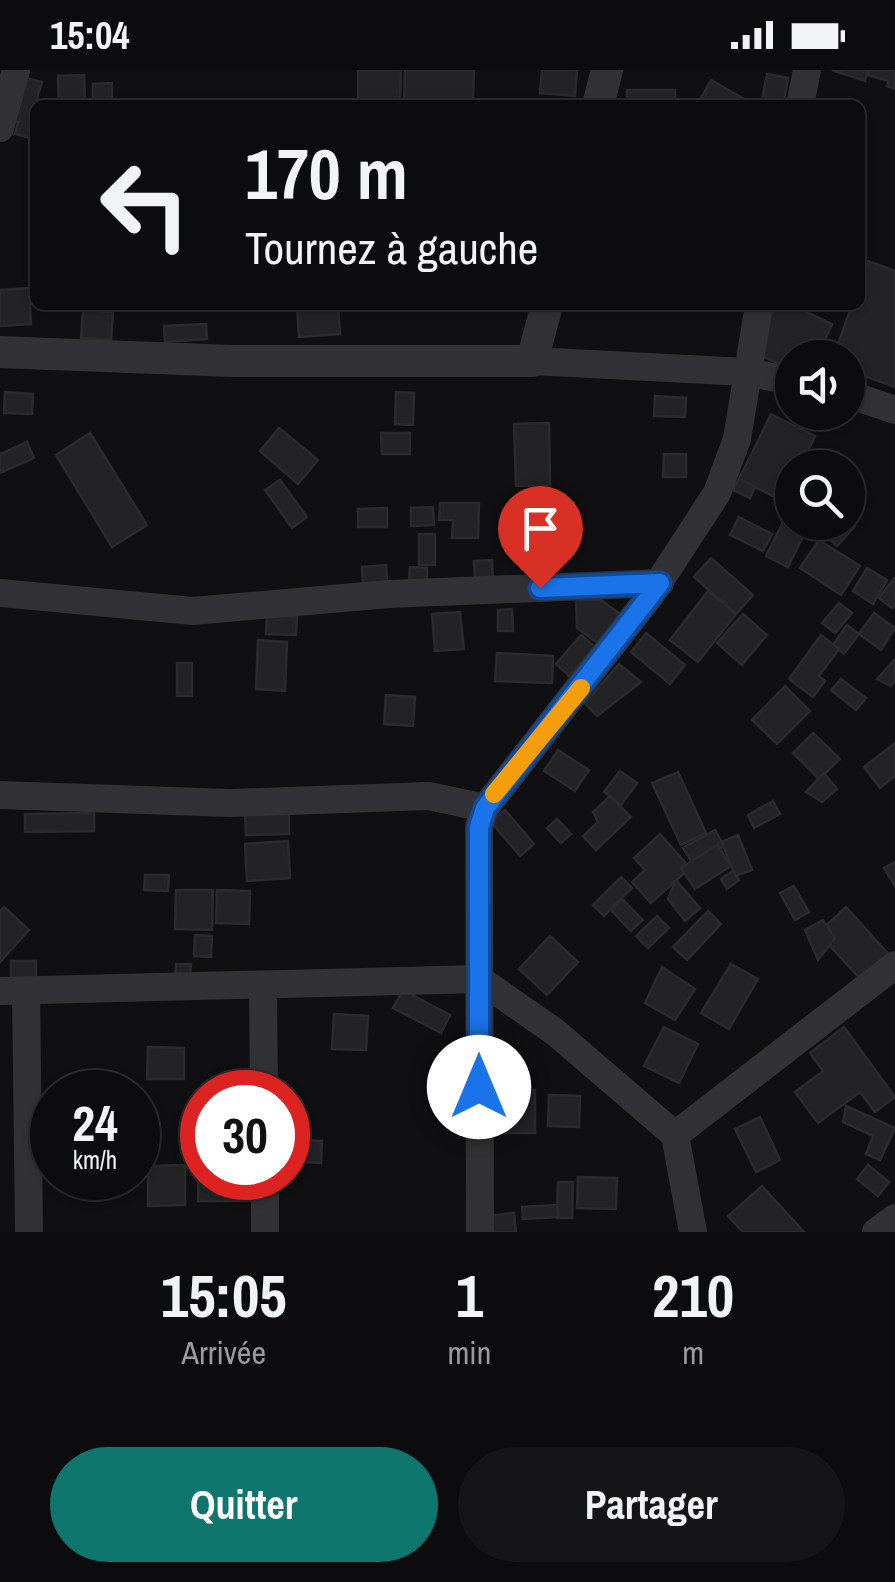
<!DOCTYPE html>
<html lang="fr">
<head>
<meta charset="utf-8">
<style>
	:root { --surface:#0c0c0e; --page:#151517; --text:#f1f3f6; --muted:#9a9b9e; --line:#2c2c2e; --accent:#0f766e }
	body { margin:0; font-family:"Archivo Narrow",sans-serif; background:var(--page); color:var(--text); height:100vh; display:flex; flex-direction:column; font-size:38px; white-space:nowrap }
	* { box-sizing:border-box; margin:0 }
	p { font-size:32px; color:var(--muted) }
	.icon { flex:none; width:55px; height:55px; fill:none; stroke:currentColor; stroke-width:2; stroke-linecap:round; stroke-linejoin:round }
	.map { position:relative; height:1162px; overflow:hidden }
	.side { display:flex; flex-direction:column; background:var(--surface); flex:1 }
	.side>* { flex:none }
	.hud { position:absolute; left:30px; top:30px; width:835px; height:210px; border-radius:15px; box-shadow:0 2px 8px #0004,0 0 0 2px var(--line); background:#0c0c0e; color:var(--text); overflow:hidden }
	.buttons { position:absolute; left:775px; top:270px; display:grid; gap:20px }
	.buttons a { display:grid; place-items:center; width:90px; height:90px; border-radius:50%; background:var(--surface); box-shadow:0 2px 8px #0004,0 0 0 2px var(--line); font-size:50px }
	.speed { position:absolute; left:30px; top:1000px; display:flex; gap:20px; font-size:50px; font-weight:700; text-align:center }
	.speed>* { display:grid; place-content:center; width:130px; height:130px; border-radius:50%; background:var(--surface); box-shadow:0 2px 8px #0004,0 0 0 2px var(--line); line-height:1 }
	.speed small { font-size:25px; font-weight:400 }
	.speed .limit { border:15px solid #d22; background:#fff; color:#111 }
	.pin { position:absolute; display:grid; place-items:center; width:85px; height:85px; color:#fff; margin:-102px -42px; border-radius:50% 50% 50% 0; rotate:-45deg; box-shadow:0 0 10px #0007 }
	.pin .icon { rotate:45deg }
	.me { position:absolute; width:110px; margin:-55px; rotate:0deg; stroke-linejoin:round; filter:drop-shadow(0 0 8px #0008) }
	.turn { display:flex; align-items:center; gap:35px; height:210px; padding:0 50px; font-size:45px }
	.turn .icon { width:130px; height:130px; stroke-width:2.5 }
	.turn b { display:block; font-size:70px; line-height:85px }
	.eta { display:flex; justify-content:space-evenly; align-items:center; height:170px; text-align:center }
	.eta b { font-size:60px; font-weight:700; line-height:70px }
	.cta { display:flex; gap:20px; margin-top:auto; padding:20px 50px }
	.cta a { flex:1; height:115px; border-radius:60px; background:var(--accent); color:#fff; font-size:40px; font-weight:700; line-height:115px; text-align:center }
	.cta a+a { background:var(--page); color:var(--text) }
	.status { display:flex; justify-content:space-between; align-items:center; height:70px; padding:0 50px; background:var(--surface); direction:ltr }
	.status svg { height:28px; fill:currentColor }
	.map>svg:first-child { display:block }
	.building { fill:#232325; stroke:#2b2b2d; stroke-width:2.5 }
	.lines { fill:none; stroke-linecap:round; stroke-linejoin:round }
	.minor { stroke:#323236; stroke-width:28 }
	.tertiary { stroke:#323236; stroke-width:32 }
	.route-casing { stroke:#114b97; stroke-width:25 }
	.route { stroke:#1a73e8; stroke-width:18 }
	.slow { stroke:#f59e0b; stroke-width:18 }
</style>
</head>
<body>
<div class="status"><b>15:04</b><svg viewBox="0 0 49 12"><path d="M0 12V9h3v3zM5 12V6h3v6zM10 12V3h3v9zM15 12V0h3v12zM26 1h20v11H26zM47 4h2v5h-2z"/></svg></div>
<div class="map">
<svg width="895" height="1162" viewBox="0 0 895 1162">
	<rect width="100%" height="100%" fill="#101012"/>
	<g class="building">
		<polygon points="358,0 401,0 400,30 358,29"/>
		<polygon points="405,0 474,0 473,32 404,35"/>
		<polygon points="542,0 577,0 575,26 540,23"/>
		<polygon points="832,0 868,0 865,11"/>
		<polygon points="869,0 895,0 895,19 887,16 889,11 868,5"/>
		<polygon points="767,4 788,8 783,35 761,35"/>
		<polygon points="84,5 85,35 59,35 58,6"/>
		<polygon points="20,7 42,12 35,35 35,69 15,64 18,52 9,50"/>
		<polygon points="711,10 753,34 752,35 714,35 701,28"/>
		<polygon points="112,13 112,35 93,35 93,14"/>
		<rect x="627" y="20" width="48" height="15"/>
		<polygon points="868,191 895,201 895,317 848,300 848,288 833,288 852,235 860,235 860,212"/>
		<polygon points="29,218 31,254 0,256 0,220"/>
		<polygon points="297,235 338,235 340,264 299,267"/>
		<polygon points="776,235 792,235 832,254 817,288 792,288 792,300 754,282"/>
		<polygon points="83,240 113,242 111,270 81,268"/>
		<polygon points="206,254 207,269 165,272 164,256"/>
		<polygon points="5,322 33,324 32,344 4,343"/>
		<polygon points="396,322 414,323 413,355 395,354"/>
		<polygon points="655,326 686,328 685,347 654,346"/>
		<polygon points="771,344 815,366 800,398 792,398 792,412 783,431 739,409"/>
		<polygon points="549,353 550,415 516,416 514,354"/>
		<polygon points="279,358 318,390 298,414 260,381"/>
		<polygon points="90,363 147,455 112,477 56,385"/>
		<polygon points="381,363 410,363 410,384 382,384"/>
		<polygon points="27,372 34,388 0,403 0,384"/>
		<polygon points="664,384 686,384 686,407 663,407"/>
		<polygon points="739,409 755,417 750,428 733,420"/>
		<polygon points="280,410 307,447 292,458 265,420"/>
		<polygon points="440,433 479,433 478,468 452,468 453,450 439,450"/>
		<polygon points="792,434 792,452 810,452 788,497 766,486"/>
		<polygon points="433,437 434,455 411,456 411,438"/>
		<polygon points="387,438 387,457 358,457 358,439"/>
		<polygon points="739,447 772,464 763,481 730,465"/>
		<polygon points="848,449 855,456 837,476 822,463 831,452 848,452"/>
		<rect x="419" y="464" width="16" height="31"/>
		<polygon points="819,470 860,496 841,525 800,498"/>
		<polygon points="711,488 753,525 736,544 694,507"/>
		<polygon points="492,490 493,509 475,510 474,491"/>
		<polygon points="386,495 387,513 363,514 362,497"/>
		<polygon points="410,497 427,498 427,512 409,512"/>
		<polygon points="867,498 887,510 873,534 853,521"/>
		<polygon points="895,507 895,535 892,538 879,528"/>
		<polygon points="708,521 736,544 698,592 670,570"/>
		<polygon points="576,530 601,530 620,544 599,574 577,558"/>
		<polygon points="839,533 852,543 835,563 822,553"/>
		<polygon points="512,539 513,561 498,561 498,540"/>
		<polygon points="460,542 464,579 435,581 432,544"/>
		<polygon points="874,543 895,558 881,580 859,564"/>
		<polygon points="743,544 767,565 742,595 717,573"/>
		<polygon points="267,545 297,547 296,565 266,564"/>
		<polygon points="847,555 859,564 844,584 833,575"/>
		<polygon points="646,563 685,595 670,614 631,582"/>
		<polygon points="581,565 595,577 569,606 556,594"/>
		<polygon points="821,565 839,579 819,606 825,611 813,627 789,609"/>
		<polygon points="258,570 287,572 285,621 256,619"/>
		<polygon points="497,583 553,586 552,613 495,611"/>
		<polygon points="895,589 895,610 891,616 877,609"/>
		<rect x="177" y="593" width="15" height="33"/>
		<polygon points="619,594 641,612 597,646 585,633"/>
		<polygon points="841,609 866,628 856,640 831,620"/>
		<polygon points="785,616 810,641 777,674 752,650"/>
		<polygon points="386,625 415,627 413,656 384,654"/>
		<polygon points="813,663 840,689 819,709 793,683"/>
		<polygon points="895,673 895,706 880,718 864,697"/>
		<polygon points="558,680 589,700 575,721 544,701"/>
		<polygon points="620,701 637,713 621,735 604,722"/>
		<polygon points="678,702 706,763 681,775 652,713"/>
		<polygon points="824,703 837,719 822,732 806,722"/>
		<polygon points="610,726 631,747 596,780 583,766 598,752 593,742"/>
		<polygon points="773,731 780,744 754,758 748,745"/>
		<polygon points="505,740 534,774 520,786 491,752"/>
		<polygon points="289,741 289,764 246,765 245,743"/>
		<polygon points="94,743 94,761 25,762 25,744"/>
		<polygon points="557,749 571,764 561,773 547,758"/>
		<polygon points="715,760 724,776 693,794 683,778"/>
		<polygon points="660,764 690,798 651,833 632,812 645,800 634,788"/>
		<polygon points="738,765 752,800 735,806 722,772"/>
		<polygon points="288,771 290,808 247,811 245,774"/>
		<polygon points="717,775 731,796 695,819 681,798"/>
		<polygon points="895,792 895,816 884,798"/>
		<polygon points="733,801 739,810 727,819 721,809"/>
		<polygon points="145,805 169,805 168,821 144,820"/>
		<polygon points="621,807 632,818 604,846 593,835"/>
		<polygon points="676,810 700,838 685,851 668,829"/>
		<polygon points="794,816 809,842 795,850 780,823"/>
		<polygon points="176,820 213,820 212,860 175,859"/>
		<polygon points="217,820 250,821 249,854 216,853"/>
		<polygon points="622,829 643,850 631,861 611,840"/>
		<polygon points="4,837 29,860 0,892 0,841"/>
		<polygon points="846,837 891,887 864,913 818,863"/>
		<polygon points="708,841 721,854 687,890 673,877"/>
		<polygon points="657,846 669,858 648,878 636,866"/>
		<polygon points="823,850 835,868 818,890 805,860"/>
		<polygon points="195,865 212,866 211,887 194,886"/>
		<polygon points="550,866 578,892 547,925 519,899"/>
		<rect x="11" y="891" width="25" height="23"/>
		<polygon points="176,894 191,894 190,907 175,907"/>
		<polygon points="731,894 758,909 729,959 701,943"/>
		<polygon points="662,897 695,919 675,950 645,933"/>
		<polygon points="403,920 450,945 441,963 393,938"/>
		<polygon points="334,944 368,946 366,980 332,979"/>
		<polygon points="664,957 698,974 679,1013 644,996"/>
		<polygon points="844,957 895,1027 875,1042 860,1022 818,1053 795,1022 823,1001 810,983"/>
		<polygon points="148,977 184,978 184,1009 147,1009"/>
		<rect x="506" y="1020" width="29" height="43"/>
		<polygon points="549,1025 580,1026 579,1057 548,1056"/>
		<polygon points="846,1036 895,1058 880,1090 866,1084 873,1066 843,1052"/>
		<polygon points="760,1047 780,1090 756,1102 735,1059"/>
		<polygon points="302,1070 322,1071 321,1093 301,1092"/>
		<rect x="288" y="1072" width="7" height="25"/>
		<polygon points="199,1089 202,1089 202,1108 247,1108 247,1131 198,1131"/>
		<polygon points="185,1095 185,1135 148,1136 148,1096"/>
		<polygon points="868,1095 889,1112 878,1126 857,1109"/>
		<polygon points="578,1107 617,1108 616,1139 577,1138"/>
		<polygon points="558,1112 573,1112 572,1148 557,1148"/>
		<polygon points="762,1116 804,1162 743,1162 728,1146"/>
		<polygon points="557,1135 558,1147 523,1149 522,1137"/>
		<polygon points="514,1143 516,1162 488,1162 487,1146"/>
	</g>
	<g class="lines">
		<g class="minor">
			<polyline points="800,35 807,0"/>
			<polyline points="0,58 16,0"/>
			<polyline points="532,291 746,302 792,311"/>
			<polyline points="848,324 895,340"/>
			<polyline points="0,523 193,541 389,524 660,513"/>
			<polyline points="0,725 230,733 429,726 485,738"/>
			<polyline points="263,915 264,1022"/>
			<polyline points="0,921 479,909 555,962 675,1065 693,1162"/>
			<polyline points="26,921 29,1162"/>
			<polyline points="675,1065 895,895"/>
			<polyline points="265,1108 265,1162"/>
			<polyline points="480,1162 479,757 485,738 650,526 717,423 737,369 759,235"/>
			<polyline points="876,1162 895,1148"/>
		</g>
		<g class="tertiary">
			<polyline points="598,35 607,0"/>
			<polyline points="0,282 233,291 532,291 547,235"/>
		</g>
	</g>
	<g class="lines">
		<g class="route-casing">
			<polyline id="route" points="479,1017 479,757 485,738 660,513 540,518"/>
		</g>
		<use href="#route" class="route"/>
		<polyline class="slow" points="494,724 581,618"/>
	</g>
</svg>
<div class="buttons">
<a><svg class="icon" aria-label="sound" viewBox="0 0 24 24"><path d="M4 9h4l5-4v14l-5-4H4zM17 9q2 3 0 6"/></svg></a>
<a><svg class="icon" aria-label="search" viewBox="0 0 24 24"><circle cx="10" cy="10" r="6"/><path d="M15 15l6 6"/></svg></a>
</div>
<div class="speed"><div>24<small>km/h</small></div><div class="limit">30</div></div>
<div class="pin" style="left:540px;top:518px;background:#d93025"><svg class="icon" aria-label="arrive" viewBox="0 0 24 24"><path d="M6 21V4h12l-3 4 3 4H6"/></svg></div>
<svg class="me" style="left:479px;top:1017px" viewBox="-20 -20 40 40"><circle r="19" fill="#fff"/><path d="M0-13L10 11 0 6-10 11z" fill="#1a73e8"/></svg>
<div class="hud">
<div class="turn"><svg class="icon" aria-label="left" viewBox="0 0 24 24"><path d="M17 20v-9H6M10 6l-5 5 5 5"/></svg><div><b>170 m</b>Tournez à gauche</div></div>
</div>
</div>
<section class="side">
<div class="eta">
<div><b>15:05</b><p>Arrivée</p></div>
<div><b>1</b><p>min</p></div>
<div><b>210</b><p>m</p></div>
</div>
<div class="cta"><a>Quitter</a><a>Partager</a></div>
</section>
</body>
</html>
